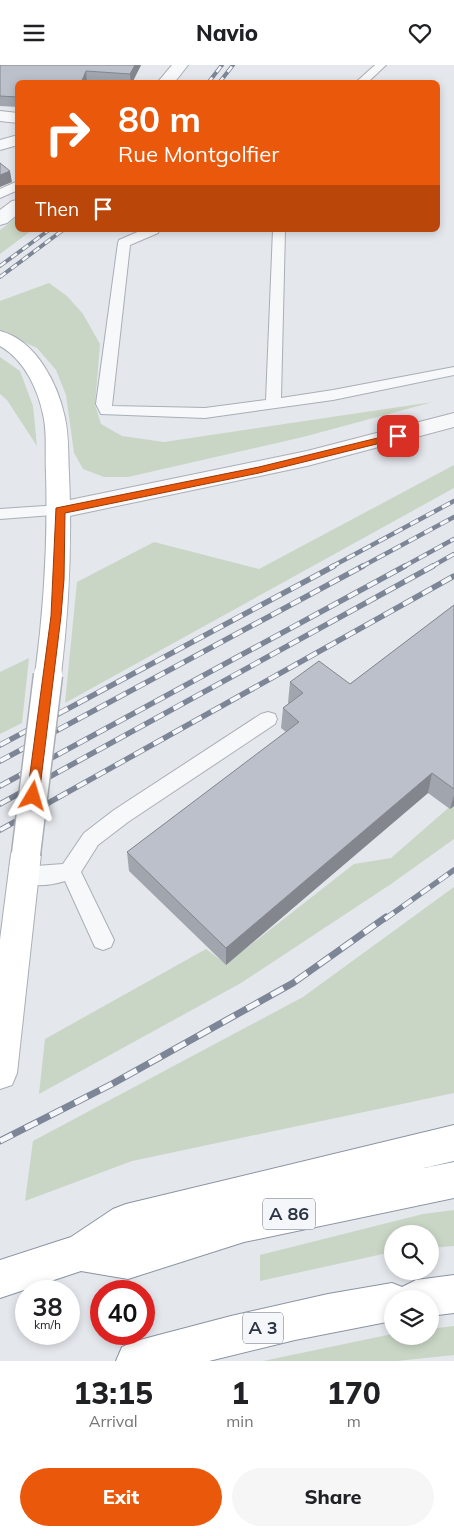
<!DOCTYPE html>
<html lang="en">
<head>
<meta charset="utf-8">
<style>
	:root { --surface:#fff; --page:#f6f6f6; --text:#202124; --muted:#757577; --accent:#ea580c }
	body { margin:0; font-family:Mulish,sans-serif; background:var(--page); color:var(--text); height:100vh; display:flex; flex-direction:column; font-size:19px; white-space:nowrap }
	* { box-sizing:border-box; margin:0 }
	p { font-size:16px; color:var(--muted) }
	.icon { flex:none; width:28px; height:28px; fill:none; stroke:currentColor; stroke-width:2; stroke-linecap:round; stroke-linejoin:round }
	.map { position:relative; height:1296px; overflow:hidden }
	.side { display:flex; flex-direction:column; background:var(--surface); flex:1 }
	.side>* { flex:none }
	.hud { position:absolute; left:15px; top:15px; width:425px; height:152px; border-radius:8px; box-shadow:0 2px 8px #0003; background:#ea580c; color:#fff; overflow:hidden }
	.fabs { position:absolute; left:384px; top:1160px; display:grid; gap:10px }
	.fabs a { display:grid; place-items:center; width:55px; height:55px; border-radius:50%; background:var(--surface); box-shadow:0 2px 8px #0003; font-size:25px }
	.speed { position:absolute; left:15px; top:1215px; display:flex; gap:10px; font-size:25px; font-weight:700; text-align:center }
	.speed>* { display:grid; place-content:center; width:65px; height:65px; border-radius:50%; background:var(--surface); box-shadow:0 2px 8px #0003; line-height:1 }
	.speed small { font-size:12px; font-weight:400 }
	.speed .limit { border:8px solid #d22; background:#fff; color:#111 }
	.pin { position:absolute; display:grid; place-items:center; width:42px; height:42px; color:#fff; margin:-21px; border-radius:10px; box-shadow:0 2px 8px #0006 }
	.me { position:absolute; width:55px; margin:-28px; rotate:7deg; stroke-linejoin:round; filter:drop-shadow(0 0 4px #0008) }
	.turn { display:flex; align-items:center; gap:18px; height:105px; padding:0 20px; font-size:22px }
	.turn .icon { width:65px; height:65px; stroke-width:2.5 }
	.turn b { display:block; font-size:35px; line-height:42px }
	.then { display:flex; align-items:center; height:48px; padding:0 20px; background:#0003; gap:10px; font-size:19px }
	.eta { display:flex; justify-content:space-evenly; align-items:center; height:85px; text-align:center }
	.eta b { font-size:30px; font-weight:800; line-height:35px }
	.action { display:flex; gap:10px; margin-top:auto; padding:10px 20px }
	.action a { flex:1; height:58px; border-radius:30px; background:var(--accent); color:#fff; font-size:20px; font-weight:800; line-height:58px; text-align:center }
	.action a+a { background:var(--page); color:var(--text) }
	header { display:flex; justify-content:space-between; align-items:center; height:65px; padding:0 20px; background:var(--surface); font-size:22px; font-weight:800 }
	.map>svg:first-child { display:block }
	.green { fill:#c9d6c5 }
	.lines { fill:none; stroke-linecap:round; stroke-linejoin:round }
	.lane-casing { stroke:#a9aeb7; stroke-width:2 }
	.street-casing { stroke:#a9aeb7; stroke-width:2 }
	.secondary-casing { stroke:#a9aeb7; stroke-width:2 }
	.highway-casing { stroke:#8b94a3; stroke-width:2 }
	.lane { fill:#f7f8fa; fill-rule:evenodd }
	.street { fill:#f7f8fa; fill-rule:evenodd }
	.secondary { fill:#fff; fill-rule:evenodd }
	.highway { fill:#fff; fill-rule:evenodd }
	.rail-far3-casing { stroke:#7d8696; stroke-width:4 }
	.rail-far2-casing { stroke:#7d8696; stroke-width:4.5 }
	.rail-far1-casing { stroke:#7d8696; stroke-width:5.5 }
	.rail-casing { stroke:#7d8696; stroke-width:7 }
	.rail-far3 { stroke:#f4f6f9; stroke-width:2.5; stroke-dasharray:7; stroke-linecap:butt }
	.rail-far2 { stroke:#f4f6f9; stroke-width:3; stroke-dasharray:9; stroke-linecap:butt }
	.rail-far1 { stroke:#f4f6f9; stroke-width:4; stroke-dasharray:11; stroke-linecap:butt }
	.rail { stroke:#f4f6f9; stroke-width:5; stroke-dasharray:14; stroke-linecap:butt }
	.secondary-bridge-casing { stroke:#a9aeb7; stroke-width:31; stroke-linecap:butt }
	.secondary-bridge { stroke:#fff; stroke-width:28 }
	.wall { fill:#a1a5ae }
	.shaded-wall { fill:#83868d }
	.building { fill:#bbc0ca; stroke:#83868d }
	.route { fill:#ea580c; stroke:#983908 }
	.labels { text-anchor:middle; stroke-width:5; stroke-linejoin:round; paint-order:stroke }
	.shield { fill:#f4f6f9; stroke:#676e7b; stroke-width:1 }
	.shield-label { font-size:18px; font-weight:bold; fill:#2b3445 }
</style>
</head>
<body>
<header><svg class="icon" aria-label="menu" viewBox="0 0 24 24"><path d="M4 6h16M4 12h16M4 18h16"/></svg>Navio<svg class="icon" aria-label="heart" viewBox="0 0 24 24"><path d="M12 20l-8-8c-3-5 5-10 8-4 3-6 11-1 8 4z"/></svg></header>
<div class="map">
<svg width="454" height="1296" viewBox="0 0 454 1296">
	<rect width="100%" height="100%" fill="#e4e7ec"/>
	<g class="green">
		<polygon points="17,152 18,165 32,165 0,189 0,165"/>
		<polygon points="49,218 67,231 83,249 100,279 95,340 101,359 122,371 164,377 433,337 303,372 128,412 104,412 83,404 74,388 66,330 56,305 37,283 0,266 0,236"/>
		<polygon points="0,292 20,306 33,341 37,381 7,335 0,329"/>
		<polygon points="454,400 454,423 65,638 77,517 154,477 259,504"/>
		<polygon points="29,593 22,658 0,669 0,607"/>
		<polygon points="454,738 454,774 391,819 241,918 39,1029 45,974 206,884 226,899 354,799 391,793"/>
		<polygon points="454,822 454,1028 132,1096 25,1136 33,1076 303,932"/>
		<polygon points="454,1145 454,1181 430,1183 430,1169 392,1169 392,1187 260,1216 260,1190 423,1149"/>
		<polygon points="454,1261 454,1290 397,1296 263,1296 392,1269 392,1271 430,1271 430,1264"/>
	</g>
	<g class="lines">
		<g class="lane-casing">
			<g id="lane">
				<polygon points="375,0 386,0 367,18 355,18"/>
				<polygon points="18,116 18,125 0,133 0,124"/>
				<polygon points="142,165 159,165 158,168 130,180 112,341 205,343 266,335 273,165 285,165 281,333 333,325 454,302 454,310 333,335 205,353 101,349 96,339 118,178 119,175"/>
				<polygon points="60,440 66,441 68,445 66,449 0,454 0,444"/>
				<path d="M 268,647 L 275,649 L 277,654 L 275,659 L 128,757 L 98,780 L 81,807 L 114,875 L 111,882 L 103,885 L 95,882 L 65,816 C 50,821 30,822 16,817 L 13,811 L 16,805 L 23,802 L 63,799 L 84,768 L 114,745 L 261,649 Z"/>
			</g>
		</g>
		<g class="street-casing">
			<g id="street">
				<polygon points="172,0 188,0 174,18 157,18"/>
				<polygon points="0,46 18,48 18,58 0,56"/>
				<polygon points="18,70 18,80 0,85 0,75"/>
				<polygon points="18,135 18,149 7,158 0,160 0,145 12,136"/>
				<polygon points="454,348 454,362 307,401 60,453 52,451 48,445 52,439 60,437 307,386"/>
			</g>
		</g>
		<g class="secondary-casing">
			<g id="secondary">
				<path d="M 0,266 C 36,275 58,319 65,353 C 69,371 68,391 69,409 C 72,477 69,543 61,610 L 57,617 L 48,620 L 39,617 L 35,610 C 44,543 48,476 46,408 C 45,390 47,372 44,354 C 39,326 25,295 0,281 Z"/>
				<polygon points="26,776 37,780 41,789 17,1008 12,1020 0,1024 0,875 11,789 15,780"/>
			</g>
		</g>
		<g class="highway-casing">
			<g id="highway">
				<polygon points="454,1060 454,1096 424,1103 454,1097 454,1133 244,1177 128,1214 81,1206 0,1233 0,1195 71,1172 113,1144 126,1139"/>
				<polygon points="454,1210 454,1248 430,1251 430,1234 392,1234 392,1256 295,1275 209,1296 116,1296 122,1282 136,1276 231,1251 328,1229 392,1218 402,1222 416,1215"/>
			</g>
		</g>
		<use href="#lane" class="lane"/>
		<use href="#street" class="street"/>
		<use href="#secondary" class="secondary"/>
		<use href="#highway" class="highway"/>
		<g class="rail-far3-casing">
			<g id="rail-far3">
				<polyline points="208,18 222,0"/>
				<polyline points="219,18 233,0"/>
				<polyline points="0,201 49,165"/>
				<polyline points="0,212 63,165"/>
			</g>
		</g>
		<g class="rail-far2-casing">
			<g id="rail-far2">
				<polyline points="331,502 454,436"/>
				<polyline points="361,502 454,452"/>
				<polyline points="403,502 454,474"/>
				<polyline points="431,502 454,489"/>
			</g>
		</g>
		<g class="rail-far1-casing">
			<g id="rail-far1">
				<polyline points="0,680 334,501"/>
				<polyline points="0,696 363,501"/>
				<polyline points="0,721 405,501"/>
				<polyline points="0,739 433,501"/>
				<polyline points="0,765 454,511"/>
				<polyline points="385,854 454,805"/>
			</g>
		</g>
		<g class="rail-casing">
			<polyline id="rail" points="0,1076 112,1019 293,918 386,852"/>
		</g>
		<use href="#rail-far3" class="rail-far3"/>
		<use href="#rail-far2" class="rail-far2"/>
		<use href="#rail-far1" class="rail-far1"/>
		<use href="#rail" class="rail"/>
		<g class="secondary-bridge-casing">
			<polyline id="secondary-bridge" points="26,789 48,610"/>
		</g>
		<use href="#secondary-bridge" class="secondary-bridge"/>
	</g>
	<g class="wall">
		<polygon points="0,0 141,0 132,18 104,18 87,16 18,18 18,42 0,41"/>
		<polygon points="454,540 454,741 450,744 428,728 226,900 129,806 127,787 286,667 281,663 283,643 289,638 288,638 290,617 350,619"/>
	</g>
	<g class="shaded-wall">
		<polygon points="135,0 141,0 132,18 131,18 130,9"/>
		<polygon points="86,6 87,16 86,18 81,18"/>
		<polygon points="10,106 12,117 0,122 0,110"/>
		<polygon points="432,708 428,728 226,900 226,883"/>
		<polygon points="454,730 454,741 450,744"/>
	</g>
	<g class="building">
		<polygon points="0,0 135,0 130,9 86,6 81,18 18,18 18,32 0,31"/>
		<polygon points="0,98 10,106 0,110"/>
		<polygon points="454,540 454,724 432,708 226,883 127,787 299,657 283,643 303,628 290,617 319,596 350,619"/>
	</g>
	<polygon class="route" points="398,368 401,369 401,373 259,408 65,448 64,514 61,551 39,731 38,734 29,734 27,731 51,551 56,443 259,402"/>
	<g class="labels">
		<g class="shield">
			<rect x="263" y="1133.5" width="52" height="31" rx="4"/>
			<rect x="243" y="1247.5" width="40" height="31" rx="4"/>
		</g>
		<g class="shield-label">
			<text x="289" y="1155">A 86</text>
			<text x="263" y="1269">A 3</text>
		</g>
	</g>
</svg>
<div class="fabs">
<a><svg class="icon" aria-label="search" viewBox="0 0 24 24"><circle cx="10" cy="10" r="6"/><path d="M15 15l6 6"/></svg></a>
<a><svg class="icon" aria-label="layers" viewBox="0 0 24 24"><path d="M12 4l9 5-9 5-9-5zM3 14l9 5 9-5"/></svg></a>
</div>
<div class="speed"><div>38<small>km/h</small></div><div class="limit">40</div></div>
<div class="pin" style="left:398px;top:371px;background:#d93025"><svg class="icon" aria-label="arrive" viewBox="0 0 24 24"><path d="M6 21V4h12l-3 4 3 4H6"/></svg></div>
<svg class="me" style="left:33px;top:731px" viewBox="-20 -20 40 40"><path d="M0-17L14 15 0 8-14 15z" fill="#ea580c" stroke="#fff" stroke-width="4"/></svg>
<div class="hud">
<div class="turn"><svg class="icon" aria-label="right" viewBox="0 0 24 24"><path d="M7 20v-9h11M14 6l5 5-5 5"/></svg><div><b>80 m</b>Rue Montgolfier</div></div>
<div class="then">Then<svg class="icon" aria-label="arrive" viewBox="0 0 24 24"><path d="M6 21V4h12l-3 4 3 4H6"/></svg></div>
</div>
</div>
<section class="side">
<div class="eta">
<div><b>13:15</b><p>Arrival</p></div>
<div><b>1</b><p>min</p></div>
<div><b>170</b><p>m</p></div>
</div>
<div class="action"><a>Exit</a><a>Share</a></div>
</section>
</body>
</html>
